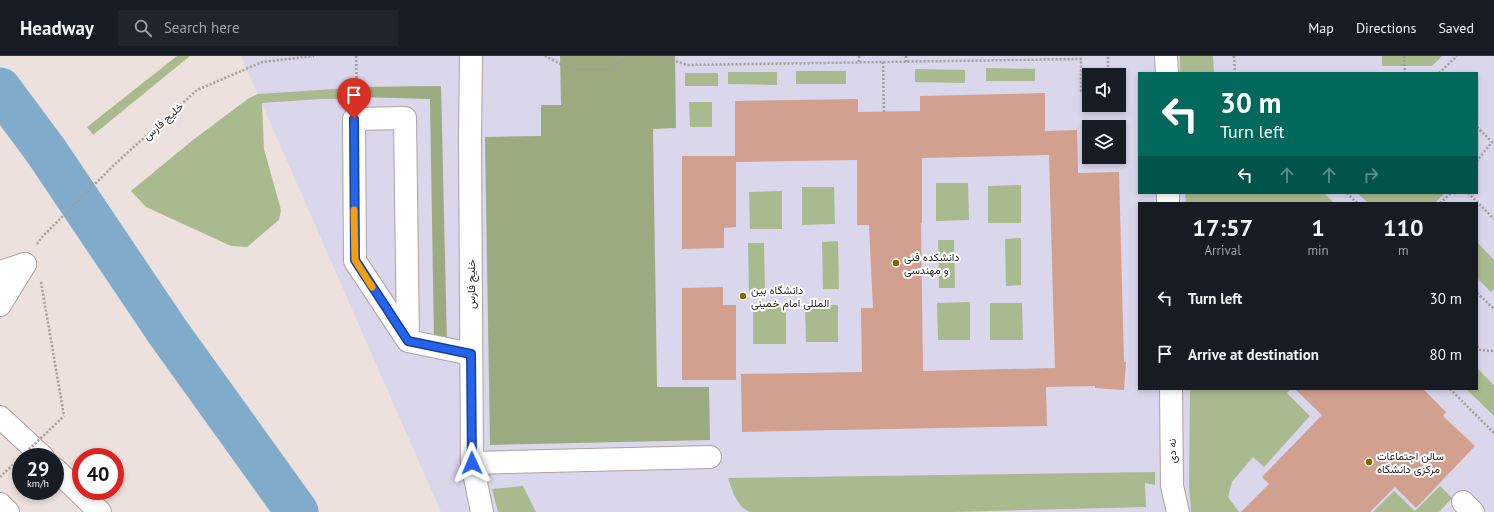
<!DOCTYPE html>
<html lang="en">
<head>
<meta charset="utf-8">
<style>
	:root { --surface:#171b24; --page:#20242c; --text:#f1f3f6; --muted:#9ea1a6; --line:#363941 }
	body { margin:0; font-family:"PT Sans",Vazirmatn,sans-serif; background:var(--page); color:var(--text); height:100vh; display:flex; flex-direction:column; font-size:15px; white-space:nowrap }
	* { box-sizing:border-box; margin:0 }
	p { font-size:13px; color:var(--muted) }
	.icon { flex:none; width:22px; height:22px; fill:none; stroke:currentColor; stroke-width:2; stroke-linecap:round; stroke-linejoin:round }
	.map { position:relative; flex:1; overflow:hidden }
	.side { position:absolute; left:1138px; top:146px; width:340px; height:188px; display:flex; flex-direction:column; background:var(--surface); border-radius:0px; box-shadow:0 2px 6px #0003 }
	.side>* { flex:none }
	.top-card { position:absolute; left:1138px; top:16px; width:340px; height:122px; border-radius:0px; box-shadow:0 2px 6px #0003; background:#00695c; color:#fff; overflow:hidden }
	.tools { position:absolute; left:1082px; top:12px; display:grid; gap:8px }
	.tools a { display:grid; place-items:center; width:44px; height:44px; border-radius:0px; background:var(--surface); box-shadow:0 2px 6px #0003; font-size:20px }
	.speed { position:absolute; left:12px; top:392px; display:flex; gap:8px; font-size:20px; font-weight:700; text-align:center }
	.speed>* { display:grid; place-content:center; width:52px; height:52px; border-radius:50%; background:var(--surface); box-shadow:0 2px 6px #0003; line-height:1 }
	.speed small { font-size:10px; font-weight:400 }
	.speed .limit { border:6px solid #d22; background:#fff; color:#111 }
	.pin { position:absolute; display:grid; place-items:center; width:34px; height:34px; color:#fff; margin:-41px -17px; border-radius:50% 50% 50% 0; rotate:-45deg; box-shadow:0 0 4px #0007 }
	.pin .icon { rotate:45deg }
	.me { position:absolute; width:44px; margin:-22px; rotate:359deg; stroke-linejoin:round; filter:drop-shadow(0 0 3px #0008) }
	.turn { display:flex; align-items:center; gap:14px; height:84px; padding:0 16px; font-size:18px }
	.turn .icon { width:52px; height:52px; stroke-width:2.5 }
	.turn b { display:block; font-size:28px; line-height:34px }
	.lanes { display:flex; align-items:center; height:38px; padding:0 16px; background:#0003; justify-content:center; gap:20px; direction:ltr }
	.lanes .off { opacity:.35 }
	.eta { display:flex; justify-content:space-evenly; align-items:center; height:68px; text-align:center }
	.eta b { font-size:24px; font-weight:600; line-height:28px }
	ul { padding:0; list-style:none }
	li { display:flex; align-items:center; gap:12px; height:56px; padding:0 16px }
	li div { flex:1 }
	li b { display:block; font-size:15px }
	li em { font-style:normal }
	header { display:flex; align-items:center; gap:24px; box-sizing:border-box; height:56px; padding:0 20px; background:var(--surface); border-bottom:1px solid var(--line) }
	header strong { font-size:19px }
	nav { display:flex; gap:22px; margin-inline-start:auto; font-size:14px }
	.search { width:280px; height:36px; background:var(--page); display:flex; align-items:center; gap:10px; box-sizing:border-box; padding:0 14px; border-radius:0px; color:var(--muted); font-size:15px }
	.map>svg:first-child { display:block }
	.education { fill:#dad6ec; fill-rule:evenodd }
	.green { fill:#aaba8f }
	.forest { fill:#9bab7f }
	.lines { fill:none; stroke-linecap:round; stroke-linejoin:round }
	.river { stroke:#81abca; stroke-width:43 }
	.building { fill:#d1a08e; fill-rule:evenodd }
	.minor-casing { stroke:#aea39f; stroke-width:24 }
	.major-casing { stroke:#aea39f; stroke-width:24 }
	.path { stroke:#a49c98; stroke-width:2.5; stroke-dasharray:2 2; stroke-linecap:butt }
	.minor { stroke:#fff; stroke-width:22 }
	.major { stroke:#fff; stroke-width:22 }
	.path-bridge { stroke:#a49c98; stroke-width:2.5; stroke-dasharray:2 2; stroke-linecap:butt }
	.route-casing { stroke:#184099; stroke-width:10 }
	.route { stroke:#2563eb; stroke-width:7 }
	.slow { stroke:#f59e0b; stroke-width:7 }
	.poi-dot { fill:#886602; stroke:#fff; stroke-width:1.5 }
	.labels { text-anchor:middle; stroke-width:4; stroke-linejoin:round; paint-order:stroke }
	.street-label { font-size:11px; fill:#2f2a28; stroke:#fff }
	.poi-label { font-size:11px; fill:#2f2a28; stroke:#fff; text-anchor:start }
</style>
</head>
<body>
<header>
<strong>Headway</strong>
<div class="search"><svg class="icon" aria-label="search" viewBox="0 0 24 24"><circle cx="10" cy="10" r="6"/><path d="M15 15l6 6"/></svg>Search here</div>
<nav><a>Map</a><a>Directions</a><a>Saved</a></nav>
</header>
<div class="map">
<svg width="1494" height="456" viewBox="0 0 1494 456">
	<rect width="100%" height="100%" fill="#ece1dc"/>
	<path class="education" d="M 241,0 L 1494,0 L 1494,456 L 441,456 ZM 1139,17 L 1477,17 L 1477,137 L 1139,137 ZM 1089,19 L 1119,19 L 1119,49 L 1089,49 ZM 1089,71 L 1119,71 L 1119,101 L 1089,101 ZM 1139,147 L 1477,147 L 1477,333 L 1139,333 Z"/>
	<g class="green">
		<polygon points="177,0 190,0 93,79 87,71"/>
		<polygon points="1180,0 1213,0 1214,17 1180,17"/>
		<polygon points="1382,0 1442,0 1432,10 1382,10"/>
		<polygon points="986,12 1035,13 1035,25 986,25"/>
		<polygon points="915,13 965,14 965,27 915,26"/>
		<rect x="796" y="15" width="50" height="13"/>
		<polygon points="728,16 777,16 777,29 728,28"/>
		<rect x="685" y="17" width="33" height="13"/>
		<polygon points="349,32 350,43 321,43 262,47 264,93 281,154 279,164 247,191 231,190 146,151 131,135 193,84 249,42 258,38"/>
		<polygon points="689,46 712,46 712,71 690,71"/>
		<polygon points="936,127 968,127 969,164 936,165"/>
		<polygon points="1021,129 1021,167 988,167 988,130"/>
		<polygon points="802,131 834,131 835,168 802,169"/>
		<polygon points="782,135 782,173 750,173 749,136"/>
		<polygon points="1185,137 1324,137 1334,147 1186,147"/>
		<polygon points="1357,137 1445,137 1435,147 1368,147"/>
		<polygon points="1021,182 1021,229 1006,230 1005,183"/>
		<polygon points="938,184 954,184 955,232 939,232"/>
		<polygon points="838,185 839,233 823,233 822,186"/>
		<polygon points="1477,186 1494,204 1494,233 1491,236 1477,222"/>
		<polygon points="748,187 764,187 765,235 749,235"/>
		<polygon points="970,246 970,284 938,284 937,247"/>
		<polygon points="990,247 1022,247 1023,284 990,284"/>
		<polygon points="805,249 838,249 838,286 806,286"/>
		<polygon points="786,250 786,288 753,288 753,251"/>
		<polygon points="1477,312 1494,329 1494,360 1466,333 1477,333"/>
		<polygon points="1190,333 1291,333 1287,337 1310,360 1264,411 1253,401 1232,426 1228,441 1239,456 1191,456 1189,427"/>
		<path d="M 1155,416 L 1155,429 L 1145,427 L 1146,451 L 953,456 L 750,456 C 737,451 732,434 728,422 Z"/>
		<polygon points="523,430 536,456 498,456 492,433"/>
		<polygon points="1440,430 1452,442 1439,456 1373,456 1394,435 1415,455"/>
	</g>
	<g class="forest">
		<polygon points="560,0 675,0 676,72 653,73 657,331 709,331 710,384 490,389 485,81 541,80 541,49 561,49"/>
		<polygon points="441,30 447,288 434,285 430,43 361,41 360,31"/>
	</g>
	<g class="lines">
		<polyline class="river" points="0,33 46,95 167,275 297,456"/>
	</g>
	<g class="building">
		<path d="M 1045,37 L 1045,75 L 1077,74 L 1078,117 L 1119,116 L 1124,306 L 1126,306 L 1124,334 L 1095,332 L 1095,330 L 1046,331 L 1047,370 L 742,376 L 741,318 L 862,316 L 861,252 L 873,252 L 869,169 L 857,169 L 857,104 L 736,106 L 736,171 L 724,172 L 724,192 L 682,193 L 682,100 L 735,100 L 735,45 L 858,43 L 858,56 L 920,55 L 920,40 ZM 1049,99 L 1055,312 L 923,315 L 921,167 L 922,167 L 922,102 Z"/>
		<polygon points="723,231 723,249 736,249 736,324 682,324 682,232"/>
		<polygon points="1295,333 1423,333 1446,356 1443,360 1475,390 1416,452 1395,431 1370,456 1241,456 1269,428 1262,421 1322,359"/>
	</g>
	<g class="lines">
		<g class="minor-casing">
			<g id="minor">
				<polyline points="471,0 470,82 472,407 482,456"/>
				<polyline points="1166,0 1167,17"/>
				<polyline points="1168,137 1168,147"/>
				<polyline points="0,216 25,208"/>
				<polyline points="0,249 25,208"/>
				<polyline points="408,285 355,205 354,63 405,62 408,285 471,298"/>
				<polyline points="1171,333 1172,430 1178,456"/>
				<polyline points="472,407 710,401"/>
				<polyline points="1463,446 1473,456"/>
			</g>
		</g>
		<g class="major-casing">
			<g id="major">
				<polyline points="0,361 43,401"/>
				<polyline points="55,413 100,456"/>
				<polyline points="0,448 8,456"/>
			</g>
		</g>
		<g class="path">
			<polyline points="356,0 357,39"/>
			<polyline points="545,0 573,14 610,13 628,0"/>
			<polyline points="661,0 687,9 1081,3 1081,35 1089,35"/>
			<polyline points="859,0 859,6"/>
			<polyline points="906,0 906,6"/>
			<polyline points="1234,0 1235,17"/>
			<polyline points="1404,0 1405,17"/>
			<polyline points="883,6 884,56"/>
			<polyline points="1439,17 1457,0"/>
			<polyline points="1108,19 1108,0"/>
			<polyline points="1477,71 1492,86 1477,105"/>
			<polyline points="1347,137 1357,147"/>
			<polyline points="1468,137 1494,163"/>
			<polyline points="1440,147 1451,137"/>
			<polyline points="37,188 42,181 115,108 197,34 262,6 314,0"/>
			<polyline points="41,226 64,360"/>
			<polyline points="1477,237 1494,253"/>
			<polyline points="1477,290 1480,294 1494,295"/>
			<polyline points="1450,333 1494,377"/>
		</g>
		<use href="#minor" class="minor"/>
		<use href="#major" class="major"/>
		<polyline class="path-bridge" points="0,421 64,360"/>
	</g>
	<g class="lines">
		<g class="route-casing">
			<polyline id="route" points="354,63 355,204 408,285 471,298 472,407"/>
		</g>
		<use href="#route" class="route"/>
		<polyline class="slow" points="354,154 355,204 372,231"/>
	</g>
	<g class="poi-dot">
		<circle cx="896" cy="207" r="4"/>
		<circle cx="743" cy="240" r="4"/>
		<circle cx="1369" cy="406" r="4"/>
	</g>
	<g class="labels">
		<g class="street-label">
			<text transform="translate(163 65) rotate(-42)" y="4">خلیج فارس</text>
			<text transform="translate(471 228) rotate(-90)" y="4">خلیج فارس</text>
			<text transform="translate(1172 395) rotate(-91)" y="4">نه دی</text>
		</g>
		<g class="poi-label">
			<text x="904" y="205">دانشکده فنی<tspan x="904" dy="13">و مهندسی</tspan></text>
			<text x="751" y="238">دانشگاه بین<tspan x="751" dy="13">المللی امام خمینی</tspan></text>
			<text x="1377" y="404">سالن اجتماعات<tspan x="1377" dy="13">مرکزی دانشگاه</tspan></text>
		</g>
	</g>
</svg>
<div class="tools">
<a><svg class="icon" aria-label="sound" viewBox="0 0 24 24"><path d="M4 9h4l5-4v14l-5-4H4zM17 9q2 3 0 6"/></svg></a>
<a><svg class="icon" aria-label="layers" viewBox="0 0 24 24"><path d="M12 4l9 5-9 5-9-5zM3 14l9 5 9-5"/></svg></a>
</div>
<div class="speed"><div>29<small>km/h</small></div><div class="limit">40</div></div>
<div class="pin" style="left:354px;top:63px;background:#d93025"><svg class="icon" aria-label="arrive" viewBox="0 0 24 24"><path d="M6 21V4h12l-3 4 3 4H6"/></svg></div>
<svg class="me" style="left:472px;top:407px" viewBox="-20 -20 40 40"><path d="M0-17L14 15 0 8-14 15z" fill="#2563eb" stroke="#fff" stroke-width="4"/></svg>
<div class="top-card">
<div class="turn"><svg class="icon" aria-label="left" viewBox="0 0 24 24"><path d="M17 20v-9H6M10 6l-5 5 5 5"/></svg><div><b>30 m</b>Turn left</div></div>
<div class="lanes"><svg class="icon" aria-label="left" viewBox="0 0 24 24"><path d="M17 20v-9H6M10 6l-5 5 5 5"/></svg><svg class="icon off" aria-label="ahead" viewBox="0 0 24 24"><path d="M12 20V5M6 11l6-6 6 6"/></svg><svg class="icon off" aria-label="ahead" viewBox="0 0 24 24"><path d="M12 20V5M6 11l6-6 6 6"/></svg><svg class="icon off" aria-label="right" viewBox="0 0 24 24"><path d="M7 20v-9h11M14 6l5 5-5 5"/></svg></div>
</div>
<section class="side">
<div class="eta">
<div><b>17:57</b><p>Arrival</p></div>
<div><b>1</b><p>min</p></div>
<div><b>110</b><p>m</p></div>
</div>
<ul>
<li><svg class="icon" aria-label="left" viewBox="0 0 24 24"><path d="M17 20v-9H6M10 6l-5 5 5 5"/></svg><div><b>Turn left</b></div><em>30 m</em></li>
<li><svg class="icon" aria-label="arrive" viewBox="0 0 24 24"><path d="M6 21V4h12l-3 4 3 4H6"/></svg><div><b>Arrive at destination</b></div><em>80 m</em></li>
</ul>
</section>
</div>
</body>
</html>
